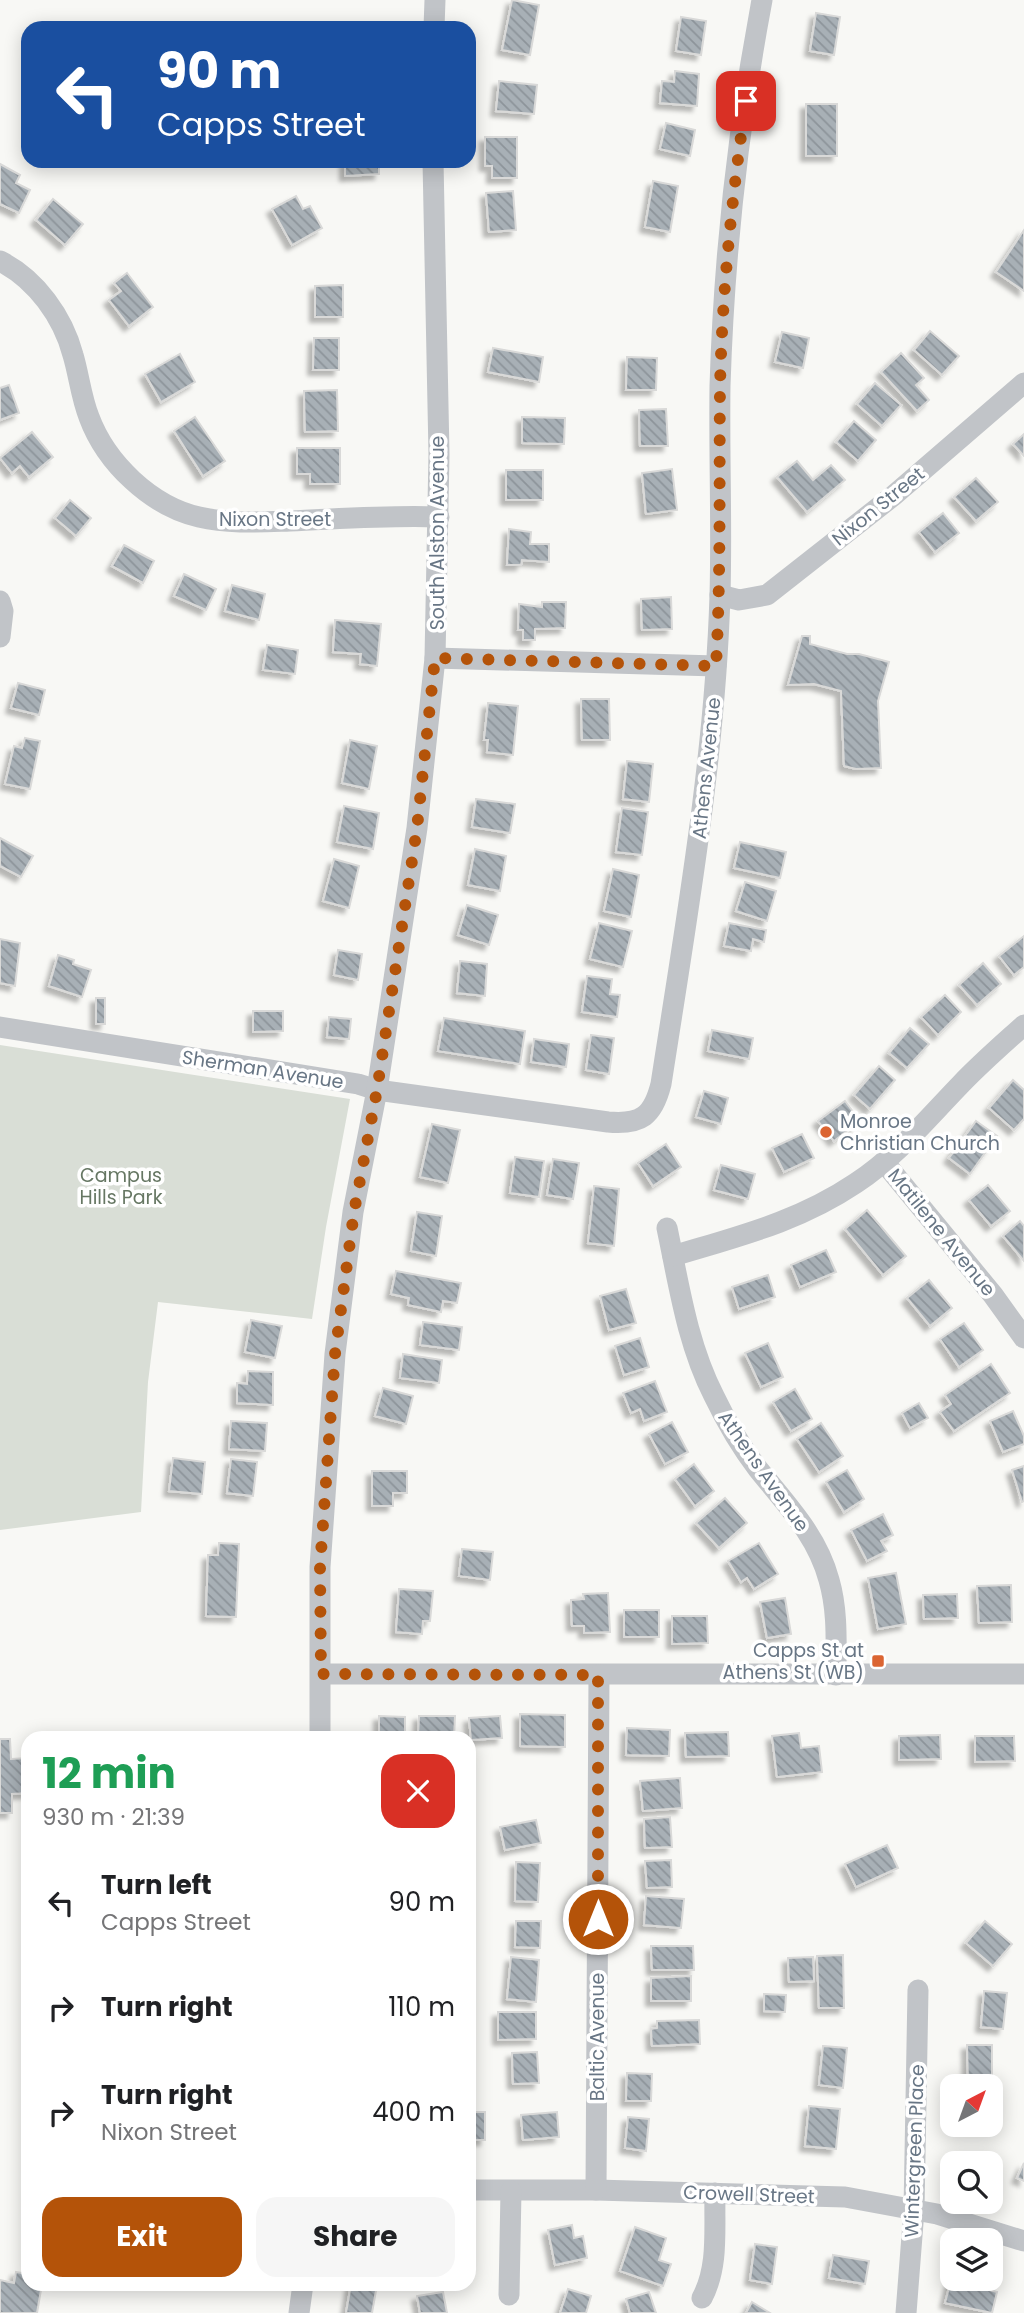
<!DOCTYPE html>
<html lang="en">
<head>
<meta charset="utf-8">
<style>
	:root { --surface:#fff; --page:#f6f6f6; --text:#202124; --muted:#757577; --accent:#b45309 }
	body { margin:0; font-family:Poppins,sans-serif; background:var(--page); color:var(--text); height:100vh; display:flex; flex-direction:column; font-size:26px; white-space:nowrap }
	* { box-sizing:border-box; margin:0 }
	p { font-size:23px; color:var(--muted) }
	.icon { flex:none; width:38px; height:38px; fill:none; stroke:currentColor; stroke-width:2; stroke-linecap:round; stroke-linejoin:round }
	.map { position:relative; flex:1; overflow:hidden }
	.side { position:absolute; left:21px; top:1731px; width:455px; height:560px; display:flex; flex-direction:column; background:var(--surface); border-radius:21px; box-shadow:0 4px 18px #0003 }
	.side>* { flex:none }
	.top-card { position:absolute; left:21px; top:21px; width:455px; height:147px; border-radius:21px; box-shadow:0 4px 18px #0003; background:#1a4fa0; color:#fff; overflow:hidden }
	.needle { width:46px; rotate:41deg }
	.fabs { position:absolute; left:940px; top:2074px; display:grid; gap:14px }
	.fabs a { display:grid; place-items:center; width:63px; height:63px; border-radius:14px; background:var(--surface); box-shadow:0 4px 18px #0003; font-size:35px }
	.pin { position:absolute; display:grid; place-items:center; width:60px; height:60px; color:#fff; margin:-30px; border-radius:14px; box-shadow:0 4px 10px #0006 }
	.me { position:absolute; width:77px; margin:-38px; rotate:0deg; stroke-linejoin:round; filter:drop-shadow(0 0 5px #0008) }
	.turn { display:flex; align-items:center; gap:24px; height:147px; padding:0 21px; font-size:32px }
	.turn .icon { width:91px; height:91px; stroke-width:2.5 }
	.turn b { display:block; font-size:49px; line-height:60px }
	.round { display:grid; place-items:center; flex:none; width:74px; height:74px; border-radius:21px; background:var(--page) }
	.headline { display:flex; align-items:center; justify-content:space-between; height:119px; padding:0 21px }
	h1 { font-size:42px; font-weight:700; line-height:52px; color:#1e9e55 }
	.button { display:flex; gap:14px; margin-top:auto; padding:14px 21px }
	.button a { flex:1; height:80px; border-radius:21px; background:var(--accent); color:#fff; font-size:28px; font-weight:700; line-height:80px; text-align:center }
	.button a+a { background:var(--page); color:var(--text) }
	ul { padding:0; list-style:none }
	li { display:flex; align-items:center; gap:21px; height:105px; padding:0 21px }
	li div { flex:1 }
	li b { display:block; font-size:26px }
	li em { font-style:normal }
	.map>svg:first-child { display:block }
	.park { fill:#d9ded6 }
	.building { fill:url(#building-back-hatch); stroke:#d9d9d8; stroke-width:2; filter:url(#shadow) }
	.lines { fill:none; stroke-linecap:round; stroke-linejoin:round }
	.minor { stroke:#c1c4c8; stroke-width:21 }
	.route { stroke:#b45309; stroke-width:12; stroke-dasharray:0 21.6 }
	.poi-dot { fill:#db6532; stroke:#fff; stroke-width:2.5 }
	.labels { text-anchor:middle; stroke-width:7; stroke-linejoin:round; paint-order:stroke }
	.street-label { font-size:19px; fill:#687685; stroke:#fff }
	.poi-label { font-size:19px; fill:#687685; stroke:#fff; text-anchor:start }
	.park-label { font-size:19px; fill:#667763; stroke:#fff }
</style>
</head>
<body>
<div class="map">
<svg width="1024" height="2313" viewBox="0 0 1024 2313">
	<defs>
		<pattern id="building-back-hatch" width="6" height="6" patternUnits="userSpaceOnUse" patternTransform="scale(1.75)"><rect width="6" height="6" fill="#a8b0b6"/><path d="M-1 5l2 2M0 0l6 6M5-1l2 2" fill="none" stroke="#8d949a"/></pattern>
		<filter id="shadow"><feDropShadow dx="-5" dy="5" stdDeviation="2" flood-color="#0004"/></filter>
	</defs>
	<rect width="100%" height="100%" fill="#f8f8f5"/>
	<polygon class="park" points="0,1045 350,1099 326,1227 312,1319 158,1302 148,1382 141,1512 0,1530"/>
	<g class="building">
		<polygon points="512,0 539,5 530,55 502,50"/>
		<polygon points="816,13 840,17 834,55 810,51"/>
		<polygon points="681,17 706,21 701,55 676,51"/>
		<polygon points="675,71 699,74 697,106 660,103 662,81 674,82"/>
		<polygon points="499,81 537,85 534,114 496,111"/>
		<rect x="806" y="104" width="31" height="52"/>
		<polygon points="666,123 695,130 690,156 660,149"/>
		<polygon points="485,137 517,137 517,178 492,178 492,166 485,166"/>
		<polygon points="345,161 379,161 379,174 345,176"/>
		<polygon points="0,164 20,175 16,183 30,190 19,213 0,204"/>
		<polygon points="653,181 678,186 670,232 645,227"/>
		<polygon points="513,191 516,230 489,232 486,193"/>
		<polygon points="296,196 303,209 310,206 322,228 292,245 272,209"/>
		<polygon points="53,199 83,224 65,245 36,220"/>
		<polygon points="1024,230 1024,291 996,272"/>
		<polygon points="127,273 153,307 129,326 109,300 121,291 114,283"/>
		<polygon points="343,285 343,317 315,317 315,286"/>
		<polygon points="930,331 959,356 942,375 914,350"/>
		<polygon points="782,332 809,338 803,368 775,362"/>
		<polygon points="314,338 339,338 339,370 313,370"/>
		<polygon points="493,348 543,357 539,382 488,372"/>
		<polygon points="901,353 924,378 916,385 929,400 917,411 881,372"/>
		<polygon points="180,354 195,382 161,402 145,374"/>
		<polygon points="627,357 657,358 656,390 626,390"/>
		<polygon points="875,383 901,405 882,426 857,404"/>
		<polygon points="9,385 19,413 0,420 0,388"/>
		<polygon points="337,390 338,431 305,432 304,391"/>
		<polygon points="666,409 668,446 640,446 639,410"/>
		<polygon points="195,417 225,461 203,476 174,431"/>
		<polygon points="522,417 565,418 564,444 522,443"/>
		<polygon points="854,421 876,440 858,461 836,442"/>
		<polygon points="32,432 53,457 29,477 20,466 12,473 0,458"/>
		<polygon points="1024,434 1024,456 1013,444"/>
		<polygon points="297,448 340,448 340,484 310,484 310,474 297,474"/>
		<polygon points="797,461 813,480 831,465 845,480 807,512 777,477"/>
		<polygon points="672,469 677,510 646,514 642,473"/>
		<rect x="506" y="470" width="37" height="30"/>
		<polygon points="976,478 998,502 976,521 954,497"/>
		<polygon points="70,500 91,518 76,536 55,518"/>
		<polygon points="943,513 959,533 935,552 919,532"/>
		<polygon points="509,529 531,532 530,544 549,544 549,562 522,560 521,565 507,565"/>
		<polygon points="124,545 154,561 143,583 112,566"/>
		<polygon points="184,574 216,589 206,610 174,596"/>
		<polygon points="232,585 265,594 259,620 225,611"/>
		<polygon points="671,597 672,629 642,630 641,599"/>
		<polygon points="542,602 566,602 565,628 535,629 535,640 523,640 523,630 518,630 519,604 542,607"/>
		<polygon points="335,620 381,624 377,666 360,664 361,654 333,652"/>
		<polygon points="802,636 810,636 810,644 847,654 859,654 889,662 878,701 881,768 856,769 844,766 841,691 814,684 788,685"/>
		<polygon points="267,645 298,650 295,674 263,670"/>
		<polygon points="18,683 45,690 39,715 11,708"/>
		<polygon points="581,699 609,699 610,740 582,740"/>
		<polygon points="488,703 518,706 513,755 487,752 488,740 484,740"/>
		<polygon points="25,738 40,741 30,789 5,784 14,746 22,748"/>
		<polygon points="350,740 377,746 369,789 342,783"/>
		<polygon points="627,761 653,764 649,802 623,799"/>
		<polygon points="476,799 515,804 510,833 472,827"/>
		<polygon points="344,806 379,813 373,849 337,842"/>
		<polygon points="622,808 648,812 642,855 616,852"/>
		<polygon points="0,838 33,856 21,877 0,866"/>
		<polygon points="740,842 786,852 780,878 734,868"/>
		<polygon points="475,849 506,856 500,891 468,885"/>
		<polygon points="334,859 359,866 349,908 323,901"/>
		<polygon points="613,869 639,875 631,917 604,911"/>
		<polygon points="745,882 776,891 767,921 736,911"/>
		<polygon points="467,905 498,915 489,945 458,935"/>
		<polygon points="599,923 632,931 623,967 590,959"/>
		<polygon points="729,923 766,930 764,942 753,939 751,951 724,946"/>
		<polygon points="1024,936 1024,967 1014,975 999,956"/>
		<polygon points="0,939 20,943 15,986 0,983"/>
		<polygon points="338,950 362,954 358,980 334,975"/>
		<polygon points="58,955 74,960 73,964 91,970 82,997 49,986"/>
		<polygon points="460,961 487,964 485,996 457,993"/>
		<polygon points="983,963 1001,984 977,1005 959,985"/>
		<polygon points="587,976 612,979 610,994 620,995 617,1017 582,1012"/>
		<polygon points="945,995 961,1012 938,1035 921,1017"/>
		<rect x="96" y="998" width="9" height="26"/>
		<polygon points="253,1011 283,1011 283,1031 253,1032"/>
		<polygon points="329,1017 351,1019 349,1039 327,1037"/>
		<polygon points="444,1018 525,1031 520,1064 438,1051"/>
		<polygon points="910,1028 929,1044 907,1068 889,1053"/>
		<polygon points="712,1030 753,1038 749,1059 708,1051"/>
		<polygon points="591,1035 614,1038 609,1074 586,1070"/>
		<polygon points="534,1039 569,1044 566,1067 531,1062"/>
		<polygon points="879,1066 895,1080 870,1109 854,1095"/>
		<polygon points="1013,1080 1024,1090 1024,1119 1014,1130 989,1108"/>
		<polygon points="704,1091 728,1098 721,1124 696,1117"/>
		<polygon points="845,1101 860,1121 834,1141 818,1121"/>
		<polygon points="976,1121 997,1136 970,1174 949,1158"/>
		<polygon points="432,1124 460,1130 448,1183 420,1177"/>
		<polygon points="802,1134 814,1158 784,1172 772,1148"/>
		<polygon points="666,1144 681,1167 653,1186 638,1163"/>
		<polygon points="515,1157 544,1161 539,1197 510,1193"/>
		<polygon points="553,1159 579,1163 573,1199 547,1195"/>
		<polygon points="721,1165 755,1174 748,1199 714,1190"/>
		<polygon points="988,1185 1010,1211 991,1226 969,1200"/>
		<polygon points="594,1186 619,1189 614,1246 588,1243"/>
		<polygon points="867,1210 906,1256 883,1275 845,1229"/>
		<polygon points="417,1212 442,1216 436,1256 411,1251"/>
		<polygon points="1020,1221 1024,1226 1024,1261 1003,1236"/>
		<polygon points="826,1250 836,1272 800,1287 791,1265"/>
		<polygon points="396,1271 461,1283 457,1303 443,1301 441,1312 408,1305 409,1298 391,1294"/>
		<polygon points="768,1275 775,1297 739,1309 732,1287"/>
		<polygon points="929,1280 952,1308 930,1326 907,1298"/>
		<polygon points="626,1289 636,1323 609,1330 600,1296"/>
		<polygon points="251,1320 282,1326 275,1358 245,1352"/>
		<polygon points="423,1322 462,1327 459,1350 420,1345"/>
		<polygon points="964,1323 983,1350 959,1367 940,1339"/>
		<polygon points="640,1338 649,1367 624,1375 615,1346"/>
		<polygon points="768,1343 783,1377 761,1387 745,1353"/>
		<polygon points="403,1354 442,1360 439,1383 400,1378"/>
		<polygon points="991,1364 1010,1393 954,1431 940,1412 951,1404 945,1395"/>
		<polygon points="248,1371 273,1372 273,1405 237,1403 237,1383 247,1384"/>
		<polygon points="655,1381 667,1412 644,1421 640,1409 631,1413 623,1393"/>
		<polygon points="383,1388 413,1396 406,1424 375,1416"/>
		<polygon points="795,1389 812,1419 791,1431 773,1402"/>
		<polygon points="919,1403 928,1418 910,1428 902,1413"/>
		<polygon points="1013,1411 1024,1436 1024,1444 1003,1452 990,1421"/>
		<polygon points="231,1421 267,1423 265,1451 229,1449"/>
		<polygon points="672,1422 688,1452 665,1464 649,1434"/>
		<polygon points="821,1423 843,1456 819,1472 797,1439"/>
		<polygon points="173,1458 205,1462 202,1494 169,1491"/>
		<polygon points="231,1459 257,1462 253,1496 227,1493"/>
		<polygon points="694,1464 714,1491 695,1506 675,1479"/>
		<polygon points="1024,1466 1024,1501 1022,1502 1012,1470"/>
		<polygon points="847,1470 864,1499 844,1512 826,1482"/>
		<polygon points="372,1471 407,1471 407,1493 393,1493 393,1506 372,1506"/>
		<polygon points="725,1498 747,1523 719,1548 696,1523"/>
		<polygon points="883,1514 893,1535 881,1541 887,1551 867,1561 851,1530"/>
		<polygon points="219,1543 239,1544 236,1617 206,1616 208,1555 218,1555"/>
		<polygon points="759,1543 778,1574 754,1589 747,1578 741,1582 728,1561"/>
		<polygon points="462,1549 493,1552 490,1580 459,1576"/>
		<polygon points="896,1573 906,1624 878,1629 868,1578"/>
		<polygon points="1011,1585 1012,1622 979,1623 977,1586"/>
		<polygon points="399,1589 433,1591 430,1621 423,1621 422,1634 396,1632"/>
		<polygon points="608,1593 610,1632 584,1633 584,1626 572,1626 571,1600 584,1599 583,1594"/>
		<polygon points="957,1594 958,1618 924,1619 923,1595"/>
		<polygon points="785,1598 791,1634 767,1638 760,1602"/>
		<rect x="624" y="1610" width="35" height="27"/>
		<polygon points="672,1616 707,1616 708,1643 672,1644"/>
		<polygon points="520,1714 565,1715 565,1747 520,1746"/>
		<polygon points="379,1716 405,1717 405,1738 379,1738"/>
		<polygon points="419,1716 455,1716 454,1738 418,1738"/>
		<polygon points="500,1716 502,1738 471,1740 469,1718"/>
		<polygon points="627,1728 670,1730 669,1756 626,1755"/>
		<polygon points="728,1732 729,1756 686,1757 685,1733"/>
		<polygon points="799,1733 801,1748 819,1746 822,1772 777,1777 772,1736"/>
		<polygon points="940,1735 941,1759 899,1760 899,1736"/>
		<polygon points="975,1736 1014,1736 1015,1761 975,1762"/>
		<polygon points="0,1739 10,1739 11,1759 28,1758 28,1793 12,1794 12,1813 0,1813"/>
		<polygon points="680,1778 682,1808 643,1811 640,1781"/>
		<polygon points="670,1817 672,1847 645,1848 644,1819"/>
		<polygon points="536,1820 541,1843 505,1850 500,1827"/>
		<polygon points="887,1845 898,1868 856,1887 845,1864"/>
		<polygon points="671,1860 672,1887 647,1888 645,1861"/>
		<polygon points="516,1862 540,1863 538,1902 515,1901"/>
		<polygon points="646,1896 684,1899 681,1928 644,1925"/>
		<polygon points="516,1921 541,1921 540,1948 515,1947"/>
		<polygon points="985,1921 1012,1944 993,1966 966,1943"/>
		<polygon points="651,1946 693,1946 694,1970 652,1970"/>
		<polygon points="843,1955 844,2008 819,2008 817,1956"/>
		<polygon points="511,1957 539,1960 536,2002 507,1999"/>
		<polygon points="813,1957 814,1981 789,1982 788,1958"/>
		<polygon points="691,1976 691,2001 651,2001 651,1978"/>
		<polygon points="984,1991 1007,1993 1003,2029 981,2027"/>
		<polygon points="764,1994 786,1995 785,2012 764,2011"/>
		<polygon points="498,2012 536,2012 536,2039 498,2040"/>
		<polygon points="699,2020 700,2044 652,2046 651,2029 657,2028 657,2021"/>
		<polygon points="967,2045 992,2045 992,2081 968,2082"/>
		<polygon points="823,2046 847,2048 843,2088 819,2085"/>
		<polygon points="537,2052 539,2083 513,2084 512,2053"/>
		<polygon points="627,2073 652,2074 651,2101 626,2101"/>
		<polygon points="809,2106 840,2109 836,2149 805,2146"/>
		<rect x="469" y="2112" width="16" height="28"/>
		<polygon points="557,2112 559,2137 523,2140 521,2115"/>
		<polygon points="628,2117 649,2119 646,2151 625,2148"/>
		<polygon points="1024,2163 1024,2181 1017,2178"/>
		<polygon points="572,2225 574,2238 583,2236 587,2258 555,2265 548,2230"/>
		<polygon points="635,2227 666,2238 659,2260 671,2264 663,2286 620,2271"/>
		<polygon points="755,2244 777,2247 772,2284 750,2280"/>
		<polygon points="833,2255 869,2261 865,2284 829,2278"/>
		<polygon points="16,2272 28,2274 28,2284 42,2284 37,2313 0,2313 0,2280 14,2283"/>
		<polygon points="951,2280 997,2292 992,2313 945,2303"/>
		<polygon points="351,2284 377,2285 372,2313 346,2313"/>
		<polygon points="568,2289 591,2296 586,2313 560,2313"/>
		<polygon points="443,2292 447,2313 420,2313 417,2296"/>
		<polygon points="649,2292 656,2313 630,2313 626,2299"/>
		<polygon points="752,2302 770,2313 746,2313"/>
	</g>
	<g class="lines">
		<g class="minor">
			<polyline points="434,28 435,0"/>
			<path d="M 0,261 C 36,279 63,317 73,355 C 79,375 81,397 89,417 C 106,463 151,506 199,517 C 229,524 260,522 290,521 C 339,519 389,515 439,517"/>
			<polyline points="720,595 739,600 767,595 893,496 1024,383"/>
			<polyline points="0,601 3,611 0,637"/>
			<polyline points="435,658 716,666"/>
			<path d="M 0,1027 L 358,1084 L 377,1090 L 608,1122 C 641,1125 653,1116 661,1084 C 686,922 715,759 720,595 C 722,525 719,456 720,386 C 724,257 738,127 762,0"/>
			<polyline points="884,1162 993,1295 1024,1338"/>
			<path d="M 667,1228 C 679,1285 687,1343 714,1396 C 726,1421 741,1447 758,1469 C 786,1504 817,1535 829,1580 C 838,1611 836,1643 836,1675"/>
			<path d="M 673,1256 C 739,1236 798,1222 856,1183 C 897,1156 928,1118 961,1084 C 981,1063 1003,1044 1024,1025"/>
			<polyline points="321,1674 1024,1674"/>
			<polyline points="320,1738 320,1567 335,1354 353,1212 377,1090 417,828 435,658 439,454 433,161"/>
			<polyline points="469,2190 596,2190 845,2197 937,2214 1024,2241"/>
			<polyline points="596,2190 599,1675"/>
			<polyline points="509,2295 511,2191"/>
			<path d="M 702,2298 C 719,2266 714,2229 715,2193"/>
			<polyline points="299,2313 303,2284"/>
			<polyline points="906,2313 914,2210 918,1990"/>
		</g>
	</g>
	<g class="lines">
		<path class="route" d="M 598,1919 L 598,1675 L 321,1674 L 320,1567 L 335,1354 L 354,1212 L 377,1090 L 417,828 L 435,658 L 716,666 C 721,573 719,481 720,388 C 722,292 732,196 746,101"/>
	</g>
	<g class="poi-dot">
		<circle cx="826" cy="1132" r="7"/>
		<rect x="871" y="1654" width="14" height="14" rx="3.5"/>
	</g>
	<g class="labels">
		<g class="street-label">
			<text transform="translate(878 506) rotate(-39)" y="7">Nixon Street</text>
			<text x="275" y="526">Nixon Street</text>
			<text transform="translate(437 533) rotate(-90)" y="7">South Alston Avenue</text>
			<text transform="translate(706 768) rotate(-84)" y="7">Athens Avenue</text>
			<text transform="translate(263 1069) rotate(9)" y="7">Sherman Avenue</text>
			<text transform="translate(942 1232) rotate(51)" y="7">Matilene Avenue</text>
			<text transform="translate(764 1471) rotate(55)" y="7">Athens Avenue</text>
			<text transform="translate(597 2037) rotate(-90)" y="7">Baltic Avenue</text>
			<text transform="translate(914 2151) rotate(-88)" y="7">Wintergreen Place</text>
			<text transform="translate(749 2194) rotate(2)" y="7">Crowell Street</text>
		</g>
		<g class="poi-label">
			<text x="840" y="1128">Monroe<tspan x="840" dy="22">Christian Church</tspan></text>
			<text x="864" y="1657" text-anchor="end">Capps St at<tspan x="864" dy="22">Athens St (WB)</tspan></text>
		</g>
		<g class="park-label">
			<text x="121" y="1182">Campus<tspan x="121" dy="22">Hills Park</tspan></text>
		</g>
	</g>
</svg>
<div class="fabs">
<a><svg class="needle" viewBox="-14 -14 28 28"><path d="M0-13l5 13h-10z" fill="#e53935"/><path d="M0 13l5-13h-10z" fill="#757577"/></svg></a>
<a><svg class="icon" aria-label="search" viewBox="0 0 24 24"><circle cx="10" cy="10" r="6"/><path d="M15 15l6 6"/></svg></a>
<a><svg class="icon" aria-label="layers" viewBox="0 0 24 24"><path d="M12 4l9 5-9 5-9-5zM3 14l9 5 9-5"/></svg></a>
</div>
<div class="pin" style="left:746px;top:101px;background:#d93025"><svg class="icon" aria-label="arrive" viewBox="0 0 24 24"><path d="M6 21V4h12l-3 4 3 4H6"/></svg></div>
<svg class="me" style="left:598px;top:1919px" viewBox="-20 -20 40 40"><circle r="17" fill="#b45309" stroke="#fff" stroke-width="3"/><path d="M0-11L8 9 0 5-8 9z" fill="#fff"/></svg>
<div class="top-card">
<div class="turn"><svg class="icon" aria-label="left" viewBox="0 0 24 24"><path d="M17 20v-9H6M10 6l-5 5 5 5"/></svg><div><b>90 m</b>Capps Street</div></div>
</div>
<section class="side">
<div class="headline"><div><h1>12 min</h1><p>930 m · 21:39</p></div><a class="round" style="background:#d93025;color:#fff"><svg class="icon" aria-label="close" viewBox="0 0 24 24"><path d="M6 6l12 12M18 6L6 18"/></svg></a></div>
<ul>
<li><svg class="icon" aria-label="left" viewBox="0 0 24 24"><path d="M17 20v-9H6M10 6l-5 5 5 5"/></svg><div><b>Turn left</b><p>Capps Street</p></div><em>90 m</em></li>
<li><svg class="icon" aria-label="right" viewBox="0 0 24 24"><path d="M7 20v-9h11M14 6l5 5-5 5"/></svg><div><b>Turn right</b></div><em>110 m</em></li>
<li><svg class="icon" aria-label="right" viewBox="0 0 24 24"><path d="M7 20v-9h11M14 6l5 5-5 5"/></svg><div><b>Turn right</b><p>Nixon Street</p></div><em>400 m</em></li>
</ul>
<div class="button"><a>Exit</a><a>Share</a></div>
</section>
</div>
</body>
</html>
